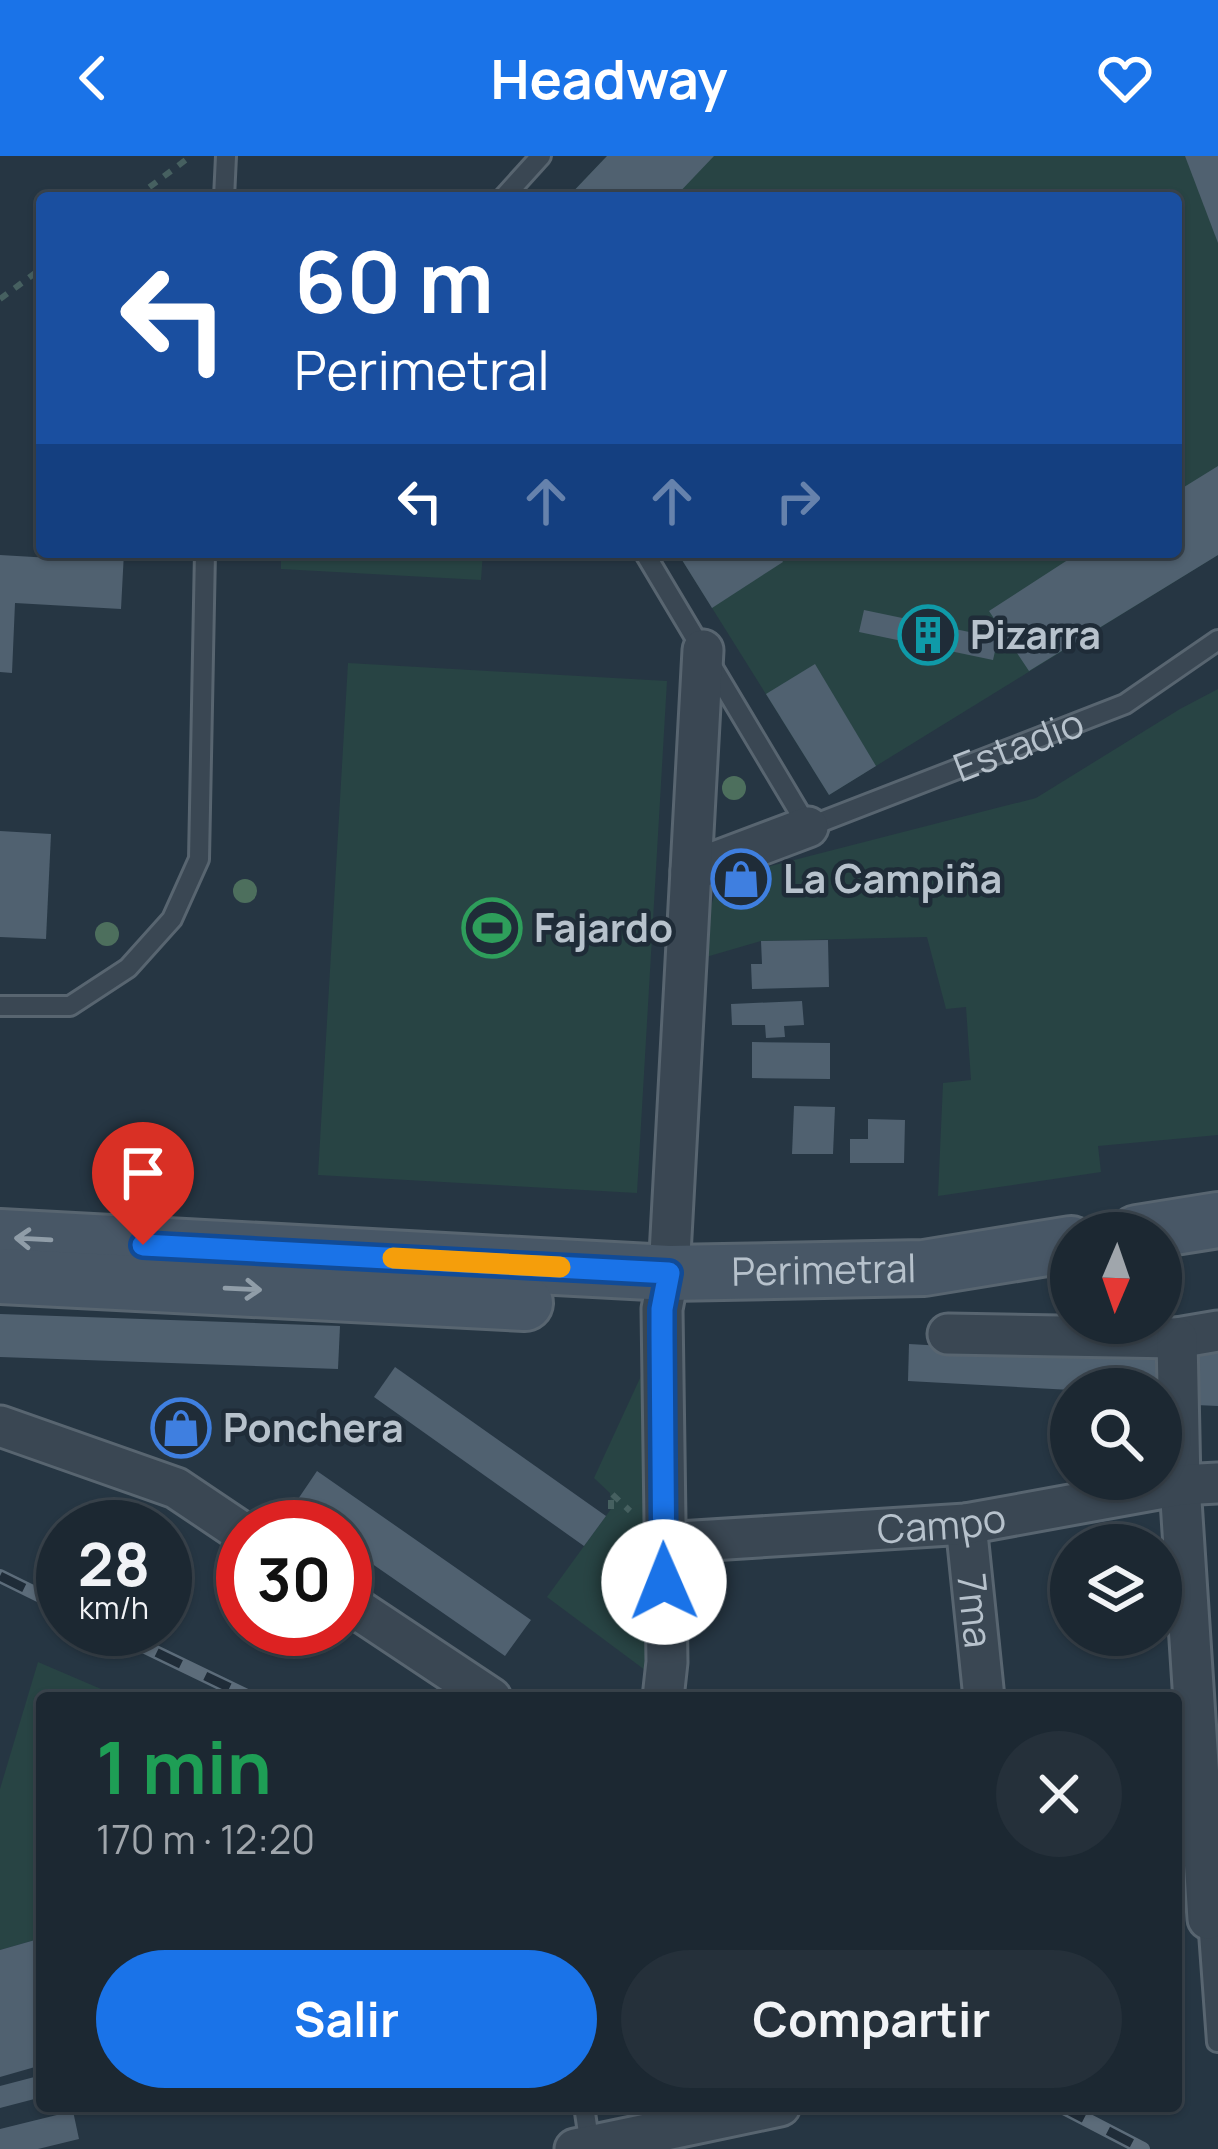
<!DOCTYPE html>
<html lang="es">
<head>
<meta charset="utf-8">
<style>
	:root { --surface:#1c2832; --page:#25303a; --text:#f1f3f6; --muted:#a0a6ac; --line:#3a444d; --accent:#1a73e8 }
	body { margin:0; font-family:Manrope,sans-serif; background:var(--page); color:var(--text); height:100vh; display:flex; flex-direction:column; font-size:45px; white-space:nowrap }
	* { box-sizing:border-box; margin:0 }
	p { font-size:39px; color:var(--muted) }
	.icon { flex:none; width:66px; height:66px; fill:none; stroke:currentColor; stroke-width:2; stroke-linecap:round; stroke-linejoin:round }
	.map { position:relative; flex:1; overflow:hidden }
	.details { position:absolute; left:36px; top:1536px; width:1146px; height:420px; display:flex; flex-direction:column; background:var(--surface); border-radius:12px; box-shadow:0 3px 9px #0004,0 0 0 3px var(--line) }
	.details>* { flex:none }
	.top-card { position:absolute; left:36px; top:36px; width:1146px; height:366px; border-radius:12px; box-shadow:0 3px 9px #0004,0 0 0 3px var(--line); background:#1a4fa0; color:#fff; overflow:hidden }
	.needle { width:78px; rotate:182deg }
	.fabs { position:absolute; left:1050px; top:1056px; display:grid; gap:24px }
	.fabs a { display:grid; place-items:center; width:132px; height:132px; border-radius:50%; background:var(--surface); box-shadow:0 3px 9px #0004,0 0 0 3px var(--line); font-size:60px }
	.speed { position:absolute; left:36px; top:1344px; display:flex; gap:24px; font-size:60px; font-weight:700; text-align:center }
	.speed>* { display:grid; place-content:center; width:156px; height:156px; border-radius:50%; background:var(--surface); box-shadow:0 3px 9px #0004,0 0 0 3px var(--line); line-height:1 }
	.speed small { font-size:30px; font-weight:400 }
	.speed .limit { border:18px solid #d22; background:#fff; color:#111 }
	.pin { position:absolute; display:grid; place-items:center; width:102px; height:102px; color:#fff; margin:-123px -51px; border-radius:50% 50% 50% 0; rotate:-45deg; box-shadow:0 0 12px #0007 }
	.pin .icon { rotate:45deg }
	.me { position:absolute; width:132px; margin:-66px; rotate:359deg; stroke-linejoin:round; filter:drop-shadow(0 0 9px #0008) }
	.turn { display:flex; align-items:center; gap:42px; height:252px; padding:0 60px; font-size:54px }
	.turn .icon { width:156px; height:156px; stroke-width:2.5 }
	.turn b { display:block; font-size:84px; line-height:102px }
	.lanes { display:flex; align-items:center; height:114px; padding:0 60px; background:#0003; justify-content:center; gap:60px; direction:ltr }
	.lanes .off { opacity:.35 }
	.round { display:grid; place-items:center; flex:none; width:126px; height:126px; border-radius:63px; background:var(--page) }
	.overview { display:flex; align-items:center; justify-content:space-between; height:204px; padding:0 60px }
	h1 { font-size:72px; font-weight:700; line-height:90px; color:#1e9e55 }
	.cta { display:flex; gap:24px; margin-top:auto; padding:24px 60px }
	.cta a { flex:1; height:138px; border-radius:72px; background:var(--accent); color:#fff; font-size:48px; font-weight:700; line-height:138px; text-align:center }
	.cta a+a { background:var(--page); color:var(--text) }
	header { display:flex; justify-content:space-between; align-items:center; height:156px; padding:0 60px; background:var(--accent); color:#fff; font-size:54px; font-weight:700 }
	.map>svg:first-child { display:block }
	.green { fill:#284444 }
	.building { fill:#506170 }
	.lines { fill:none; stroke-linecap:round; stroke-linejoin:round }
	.service-casing { stroke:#586570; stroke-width:24 }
	.minor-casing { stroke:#586570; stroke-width:45 }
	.secondary-casing { stroke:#586570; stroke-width:60 }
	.path { stroke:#466060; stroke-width:6; stroke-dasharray:9 9; stroke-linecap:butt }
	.service { stroke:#3a4753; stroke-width:18 }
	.minor { stroke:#3a4753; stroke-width:39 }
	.secondary { stroke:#485766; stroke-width:54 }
	.rail-casing { stroke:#5c6c7a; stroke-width:14 }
	.rail { stroke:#1f2c38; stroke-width:9; stroke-dasharray:27; stroke-linecap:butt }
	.tree { fill:#4d6f5d }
	.oneway { stroke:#909da8 }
	.route-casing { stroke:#114b97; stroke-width:30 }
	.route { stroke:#1a73e8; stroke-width:21 }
	.slow { stroke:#f59e0b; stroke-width:21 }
	.labels { text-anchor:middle; stroke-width:9; stroke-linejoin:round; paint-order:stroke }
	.poi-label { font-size:39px; font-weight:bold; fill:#b7c2cc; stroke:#1f2c38; text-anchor:start }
	.street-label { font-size:39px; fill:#b7c2cc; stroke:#1f2c38 }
</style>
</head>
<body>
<header><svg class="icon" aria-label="back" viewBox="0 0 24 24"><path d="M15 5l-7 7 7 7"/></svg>Headway<svg class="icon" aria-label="heart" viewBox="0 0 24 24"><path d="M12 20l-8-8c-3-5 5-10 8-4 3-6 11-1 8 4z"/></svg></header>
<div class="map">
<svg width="1218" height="1993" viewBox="0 0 1218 1993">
	<rect width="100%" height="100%" fill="#263643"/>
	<g class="green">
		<polygon points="607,0 1218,0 1218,399 829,639 677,396 1176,396 1176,42 567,42"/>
		<polygon points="281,396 483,396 481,424 281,413"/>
		<polygon points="348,507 667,525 637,1037 318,1019"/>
		<polygon points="1218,533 1218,979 1098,990 1101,1016 938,1040 943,927 971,924 966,851 946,853 927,781 761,785 706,801 706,765 720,723 1036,642 1180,553"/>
		<polygon points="647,1207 653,1520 547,1441 611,1353 610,1337 594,1322"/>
		<polygon points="38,1506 122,1542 42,1542 42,1782 0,1794 0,1633"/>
	</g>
	<g class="building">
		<polygon points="607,0 714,0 674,42 567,42"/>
		<polygon points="1185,0 1218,0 1218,87"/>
		<polygon points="1218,310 1218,399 1029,515 989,455 1080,396 1176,396 1176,336"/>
		<polygon points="69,396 124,396 121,453 15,447 12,517 0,516 0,399 68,403"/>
		<polygon points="677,396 777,396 783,406 712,452"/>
		<polygon points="864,454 998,482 993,504 859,476"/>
		<polygon points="815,508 876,610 829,639 766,538"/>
		<polygon points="0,675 51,678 46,783 0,781"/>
		<polygon points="828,784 829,831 752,833 751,808 762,808 761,785"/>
		<polygon points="802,845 804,869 784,870 785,881 766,882 765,869 732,869 731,848"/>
		<polygon points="752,886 830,887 830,923 752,922"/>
		<polygon points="794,950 835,951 833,998 792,998"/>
		<polygon points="868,963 905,964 904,1007 850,1007 850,983 868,983"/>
		<polygon points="0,1158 340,1170 338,1213 0,1201"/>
		<polygon points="909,1188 1166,1203 1164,1233 1071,1234 908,1225"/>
		<polygon points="1197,1195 1218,1195 1218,1250 1196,1249"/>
		<polygon points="395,1211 606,1360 584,1390 374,1241"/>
		<polygon points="317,1315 531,1464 505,1500 345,1389 345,1371 319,1371 292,1352"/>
		<polygon points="42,1782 42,1909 0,1921 0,1794"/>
		<polygon points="42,1919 42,1941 0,1952 0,1930"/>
		<polygon points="73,1955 79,1983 38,1993 0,1993 0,1973"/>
	</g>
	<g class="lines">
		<g class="service-casing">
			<g id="service">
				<polyline points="224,42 226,0"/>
				<polyline points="503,42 541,0"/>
				<path id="s1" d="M 644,396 L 808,671 L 1125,548 L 1218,484"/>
				<polyline points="0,850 70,850 128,812 172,763 199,703 205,396"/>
				<polyline points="1208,1763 1217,1886"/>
				<polyline points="584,1950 590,1990"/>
			</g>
		</g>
		<g class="minor-casing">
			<g id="minor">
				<polyline points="691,715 808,671"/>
				<polyline points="948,1178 1177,1182 1218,1175"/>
				<polyline points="1177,1182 1180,1329 1208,1763"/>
				<polyline points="0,1270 176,1332 243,1377"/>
				<path id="s2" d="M 966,1368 L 984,1542"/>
				<path id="s3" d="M 663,1387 L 966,1368 L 1180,1329 L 1218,1327"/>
				<polyline points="345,1445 491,1542"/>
				<polyline points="663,1542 667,1506 662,1153 669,1117 703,494"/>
				<polyline points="575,1993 780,1950"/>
			</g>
		</g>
		<g class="secondary-casing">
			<g id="secondary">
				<polyline points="1137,1077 1218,1064"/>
				<path id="s4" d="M 0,1081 L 669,1117 L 924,1112 L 1071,1088"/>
				<polyline points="0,1120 525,1147"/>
			</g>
		</g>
		<g class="path">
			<polyline points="135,42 191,0"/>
			<polyline points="0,143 42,112"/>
			<polyline points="611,1353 611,1337 630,1355"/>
		</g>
		<use href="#service" class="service"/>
		<use href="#minor" class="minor"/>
		<use href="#secondary" class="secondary"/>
		<g class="rail-casing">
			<g id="rail">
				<polyline points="0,1420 63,1451"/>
				<polyline points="108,1473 251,1542"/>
				<polyline points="1060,1950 1143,1993"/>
			</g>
		</g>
		<use href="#rail" class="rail"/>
	</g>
	<g class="tree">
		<circle cx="734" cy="632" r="12"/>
		<circle cx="245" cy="735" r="12"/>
		<circle cx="107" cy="778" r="12"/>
	</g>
	<defs><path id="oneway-shaft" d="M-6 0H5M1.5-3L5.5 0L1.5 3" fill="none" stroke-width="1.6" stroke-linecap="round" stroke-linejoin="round" transform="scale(3)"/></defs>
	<g class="oneway">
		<use href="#oneway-shaft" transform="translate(33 1083) rotate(-177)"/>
		<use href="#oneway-shaft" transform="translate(243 1133) rotate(3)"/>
	</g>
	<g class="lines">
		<g class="route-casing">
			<polyline id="route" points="143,1089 669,1117 662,1153 662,1179 664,1426"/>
		</g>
		<use href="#route" class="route"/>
		<polyline class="slow" points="393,1102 560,1111"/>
	</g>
	<defs>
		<g id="building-ring" transform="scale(3)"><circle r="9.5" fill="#1f2c38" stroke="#0f9aa8" stroke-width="1.5"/><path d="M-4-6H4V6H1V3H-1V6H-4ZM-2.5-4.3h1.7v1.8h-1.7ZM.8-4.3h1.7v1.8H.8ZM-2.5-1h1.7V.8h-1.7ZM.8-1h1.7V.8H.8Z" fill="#0f9aa8"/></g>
		<g id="shop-ring" transform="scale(3)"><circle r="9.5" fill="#1f2c38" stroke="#3f7fe0" stroke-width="1.5"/><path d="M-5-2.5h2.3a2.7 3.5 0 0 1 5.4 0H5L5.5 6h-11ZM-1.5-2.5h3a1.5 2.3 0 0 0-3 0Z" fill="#3f7fe0"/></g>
		<g id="stadium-ring" transform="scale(3)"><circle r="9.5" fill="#1f2c38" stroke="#2e9e5b" stroke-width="1.5"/><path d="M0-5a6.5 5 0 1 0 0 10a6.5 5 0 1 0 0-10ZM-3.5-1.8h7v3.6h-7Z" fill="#2e9e5b"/></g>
	</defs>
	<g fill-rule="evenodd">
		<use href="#building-ring" x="928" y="479"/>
		<use href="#shop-ring" x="741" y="723"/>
		<use href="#stadium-ring" x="492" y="772"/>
		<use href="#shop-ring" x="181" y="1272"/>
	</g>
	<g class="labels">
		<g class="poi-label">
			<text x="970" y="493">Pizarra</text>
			<text x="783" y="737">La Campiña</text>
			<text x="534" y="786">Fajardo</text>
			<text x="223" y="1286">Ponchera</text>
		</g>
		<g class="street-label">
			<text dy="14" stroke="none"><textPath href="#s1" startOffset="546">Estadio</textPath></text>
			<text dy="14" stroke="none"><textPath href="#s4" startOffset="825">Perimetral</textPath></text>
			<text dy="14" stroke="none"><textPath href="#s3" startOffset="279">Campo</textPath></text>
			<text dy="14" stroke="none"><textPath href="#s2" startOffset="87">7ma</textPath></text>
		</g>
	</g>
</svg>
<div class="fabs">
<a><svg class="needle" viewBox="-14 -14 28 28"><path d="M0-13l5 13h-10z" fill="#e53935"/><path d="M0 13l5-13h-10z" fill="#a0a6ac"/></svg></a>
<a><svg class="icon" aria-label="search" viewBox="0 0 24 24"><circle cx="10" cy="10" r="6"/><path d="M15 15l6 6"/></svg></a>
<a><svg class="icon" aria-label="layers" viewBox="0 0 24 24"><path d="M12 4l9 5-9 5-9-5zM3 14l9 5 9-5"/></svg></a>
</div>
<div class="speed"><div>28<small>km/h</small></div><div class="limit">30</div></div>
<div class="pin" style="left:143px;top:1089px;background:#d93025"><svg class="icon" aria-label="arrive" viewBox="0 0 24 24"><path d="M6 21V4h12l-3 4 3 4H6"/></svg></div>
<svg class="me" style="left:664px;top:1426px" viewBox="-20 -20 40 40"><circle r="19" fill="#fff"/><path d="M0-13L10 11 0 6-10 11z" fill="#1a73e8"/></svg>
<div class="top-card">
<div class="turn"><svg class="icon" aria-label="left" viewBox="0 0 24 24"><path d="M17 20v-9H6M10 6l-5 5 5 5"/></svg><div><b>60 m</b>Perimetral</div></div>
<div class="lanes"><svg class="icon" aria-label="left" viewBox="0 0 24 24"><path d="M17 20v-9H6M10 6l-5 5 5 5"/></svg><svg class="icon off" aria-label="ahead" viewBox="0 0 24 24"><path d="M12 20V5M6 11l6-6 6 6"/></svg><svg class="icon off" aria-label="ahead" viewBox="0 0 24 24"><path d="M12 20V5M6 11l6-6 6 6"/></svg><svg class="icon off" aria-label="right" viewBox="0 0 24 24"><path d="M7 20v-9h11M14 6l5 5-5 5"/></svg></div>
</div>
<section class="details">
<div class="overview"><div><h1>1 min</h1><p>170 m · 12:20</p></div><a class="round"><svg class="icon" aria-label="close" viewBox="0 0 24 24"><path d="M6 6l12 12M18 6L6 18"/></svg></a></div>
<div class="cta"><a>Salir</a><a>Compartir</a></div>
</section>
</div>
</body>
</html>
